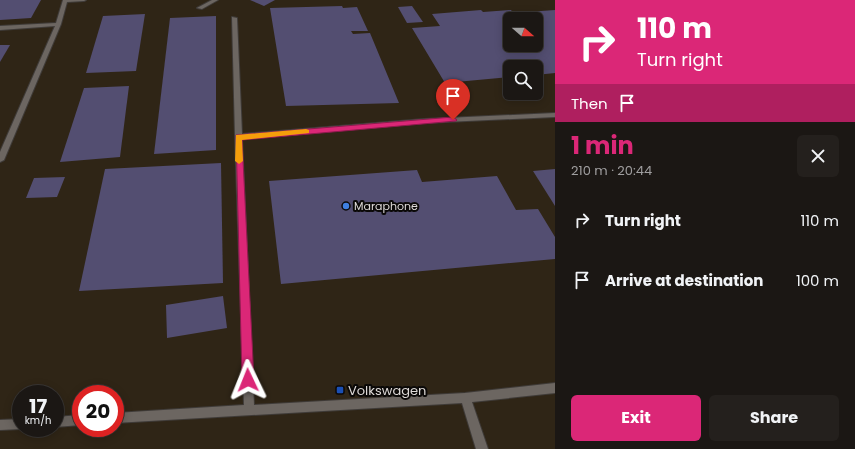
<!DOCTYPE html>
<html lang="en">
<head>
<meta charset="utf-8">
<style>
	:root { --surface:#1b1714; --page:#24201d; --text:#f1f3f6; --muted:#a09fa0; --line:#393634; --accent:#db2777 }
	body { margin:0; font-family:Poppins,sans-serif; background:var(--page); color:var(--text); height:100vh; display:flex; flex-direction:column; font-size:15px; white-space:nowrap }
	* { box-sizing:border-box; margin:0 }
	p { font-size:13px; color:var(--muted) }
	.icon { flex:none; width:22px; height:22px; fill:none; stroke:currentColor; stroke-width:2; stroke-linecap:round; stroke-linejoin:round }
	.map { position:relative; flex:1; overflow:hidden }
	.drawer { display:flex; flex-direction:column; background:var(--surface); width:300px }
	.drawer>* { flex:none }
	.guide { background:#db2777; color:#fff; overflow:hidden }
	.needle { width:26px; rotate:110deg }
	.buttons { position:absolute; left:503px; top:12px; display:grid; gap:8px }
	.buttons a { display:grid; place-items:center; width:40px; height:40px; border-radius:6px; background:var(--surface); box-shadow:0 2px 10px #0003,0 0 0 1px var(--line); font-size:20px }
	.speed { position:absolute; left:12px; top:385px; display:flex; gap:8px; font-size:20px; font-weight:700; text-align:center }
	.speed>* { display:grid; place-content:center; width:52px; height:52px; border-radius:50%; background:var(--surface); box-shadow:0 2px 10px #0003,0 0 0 1px var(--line); line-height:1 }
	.speed small { font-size:10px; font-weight:400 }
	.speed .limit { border:6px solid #d22; background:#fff; color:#111 }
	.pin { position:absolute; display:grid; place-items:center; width:34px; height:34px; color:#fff; margin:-41px -17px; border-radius:50% 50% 50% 0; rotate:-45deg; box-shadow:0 0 4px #0007 }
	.pin .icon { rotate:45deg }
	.me { position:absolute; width:44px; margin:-22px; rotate:358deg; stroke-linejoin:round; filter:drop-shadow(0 0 3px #0008) }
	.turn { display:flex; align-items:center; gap:14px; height:84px; padding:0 16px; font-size:18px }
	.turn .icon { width:52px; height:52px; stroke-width:2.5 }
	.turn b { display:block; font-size:28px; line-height:34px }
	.then { display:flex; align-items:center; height:38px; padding:0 16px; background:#0003; gap:8px; font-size:15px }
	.round { display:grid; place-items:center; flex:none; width:42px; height:42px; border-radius:6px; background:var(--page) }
	.summary { display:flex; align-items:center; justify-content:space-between; height:68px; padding:0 16px }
	h1 { font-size:24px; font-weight:700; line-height:30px; color:var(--accent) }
	.action { display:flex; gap:8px; margin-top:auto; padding:8px 16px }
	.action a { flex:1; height:46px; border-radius:6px; background:var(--accent); color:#fff; font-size:16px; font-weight:700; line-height:46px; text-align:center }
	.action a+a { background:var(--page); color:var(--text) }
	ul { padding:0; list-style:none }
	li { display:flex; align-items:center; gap:12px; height:60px; padding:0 16px }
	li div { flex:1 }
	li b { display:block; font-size:15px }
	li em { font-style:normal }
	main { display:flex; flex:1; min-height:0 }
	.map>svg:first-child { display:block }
	.industrial { fill:#2f2516; fill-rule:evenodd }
	.building { fill:#534e71; fill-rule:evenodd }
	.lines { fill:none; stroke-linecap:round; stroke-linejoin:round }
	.lane-casing { stroke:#3f3b38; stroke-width:2 }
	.lane { fill:#6c6661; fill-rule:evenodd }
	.route { fill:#db2777; stroke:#8e194d }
	.slow { fill:#f59e0b }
	.shop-dot { fill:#3f7fe0; stroke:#0b0908; stroke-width:1.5 }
	.transit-dot { fill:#1a4fb4; stroke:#0b0908; stroke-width:1.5 }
	.labels { text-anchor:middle; stroke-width:4; stroke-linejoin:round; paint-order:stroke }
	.poi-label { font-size:11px; fill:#dedad8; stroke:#0b0908; text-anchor:start }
	.near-poi-label { font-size:13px; fill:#dedad8; stroke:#0b0908; text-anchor:start }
</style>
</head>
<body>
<main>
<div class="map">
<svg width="555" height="449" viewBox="0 0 555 449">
	<rect width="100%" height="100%" fill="#241f1b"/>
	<path class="industrial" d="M 0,0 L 555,0 L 555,449 L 0,449 ZM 510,19 L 536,19 L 536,45 L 510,45 ZM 510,67 L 536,67 L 536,93 L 510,93 ZM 21,394 L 55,394 L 55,428 L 21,428 ZM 81,394 L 115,394 L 115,428 L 81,428 Z"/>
	<g class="building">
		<polygon points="0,0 41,0 31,18 0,20"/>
		<polygon points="250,0 275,0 264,6"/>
		<polygon points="342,6 343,8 357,7 368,31 351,31 353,34 370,33 399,103 286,106 270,8"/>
		<polygon points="412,6 423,22 407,23 398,7"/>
		<path d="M 481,10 L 483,12 L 511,10 L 513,13 L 555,10 L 555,73 L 536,75 L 536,67 L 510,67 L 510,77 L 445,83 L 412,28 L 440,26 L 432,14 ZM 510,19 L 536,19 L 536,45 L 510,45 Z"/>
		<polygon points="145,14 136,71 86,73 103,16"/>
		<polygon points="216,16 216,150 154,154 170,18"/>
		<polygon points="0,45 10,45 0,62"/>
		<polygon points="129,86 120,157 60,162 84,88"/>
		<polygon points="221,163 223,283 79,291 105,169"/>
		<polygon points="555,169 555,206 533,171"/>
		<polygon points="417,170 422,182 497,176 516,210 538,209 555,237 555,259 281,284 269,181"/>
		<polygon points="65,177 57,197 26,198 34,178"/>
		<polygon points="223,296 227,328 167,338 166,305"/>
	</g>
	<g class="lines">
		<g class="lane-casing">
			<g id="lane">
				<polygon points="63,0 86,0 84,1 67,2 61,24 4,160 0,162 0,152 55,26 0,30 0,26 56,23"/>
				<polygon points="212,0 218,0 202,9 197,8"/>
				<polygon points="232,17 237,18 242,134 424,119 555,113 555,117 424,123 242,139 254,405 465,393 555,383 555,393 472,402 488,449 476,449 462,403 115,423 115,413 244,405 235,137"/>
				<polygon points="81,415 81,425 55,427 55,417"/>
				<polygon points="21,419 21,428 24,428 21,429 0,430 0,420"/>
			</g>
		</g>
		<use href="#lane" class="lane"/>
	</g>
	<polygon class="route" points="453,117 457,120 456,121 242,140 254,380 252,384 248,386 244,384 242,380 236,135"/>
	<polygon class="slow" points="306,129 309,130 309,133 242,140 243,161 239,164 235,161 236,135"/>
	<circle class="shop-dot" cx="346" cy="206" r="4"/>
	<rect class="transit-dot" x="336" y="386" width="8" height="8" rx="2"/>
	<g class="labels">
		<g class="poi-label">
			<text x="354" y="210">Maraphone</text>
		</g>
		<g class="near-poi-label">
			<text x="348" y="395">Volkswagen</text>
		</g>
	</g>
</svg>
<div class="buttons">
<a><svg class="needle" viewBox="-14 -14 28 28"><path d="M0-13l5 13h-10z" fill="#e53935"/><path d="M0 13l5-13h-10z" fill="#a09fa0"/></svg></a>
<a><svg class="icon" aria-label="search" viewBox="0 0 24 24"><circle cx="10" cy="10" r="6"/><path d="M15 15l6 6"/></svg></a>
</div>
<div class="speed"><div>17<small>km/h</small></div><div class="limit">20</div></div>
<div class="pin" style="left:453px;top:120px;background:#d93025"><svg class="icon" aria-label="arrive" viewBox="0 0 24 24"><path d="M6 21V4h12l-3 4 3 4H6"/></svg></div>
<svg class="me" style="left:248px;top:380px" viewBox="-20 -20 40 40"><path d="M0-17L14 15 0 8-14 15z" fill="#db2777" stroke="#fff" stroke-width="4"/></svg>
</div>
<section class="drawer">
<div class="guide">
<div class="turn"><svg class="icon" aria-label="right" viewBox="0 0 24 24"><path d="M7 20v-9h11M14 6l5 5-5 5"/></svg><div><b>110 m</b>Turn right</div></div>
<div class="then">Then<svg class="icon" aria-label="arrive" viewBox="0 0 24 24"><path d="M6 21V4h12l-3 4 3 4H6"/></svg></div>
</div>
<div class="summary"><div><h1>1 min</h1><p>210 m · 20:44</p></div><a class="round"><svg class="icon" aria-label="close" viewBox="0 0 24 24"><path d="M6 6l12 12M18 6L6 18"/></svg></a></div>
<ul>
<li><svg class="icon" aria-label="right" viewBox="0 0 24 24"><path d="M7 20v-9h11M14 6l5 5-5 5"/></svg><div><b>Turn right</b></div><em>110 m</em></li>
<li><svg class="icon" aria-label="arrive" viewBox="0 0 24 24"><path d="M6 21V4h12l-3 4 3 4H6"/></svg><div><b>Arrive at destination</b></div><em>100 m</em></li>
</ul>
<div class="action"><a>Exit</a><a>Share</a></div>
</section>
</main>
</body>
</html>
